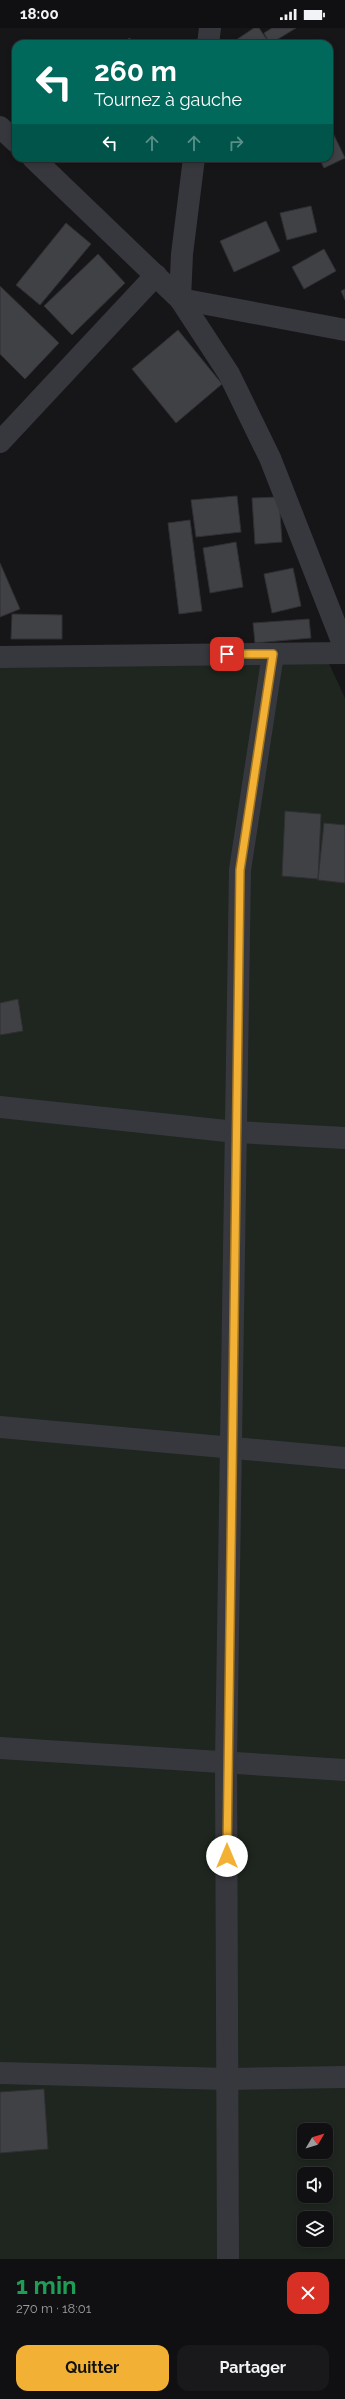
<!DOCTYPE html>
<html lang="fr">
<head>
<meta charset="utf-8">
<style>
	:root { --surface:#101012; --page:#19191b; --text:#f1f3f6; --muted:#9c9d9f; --line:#303032; --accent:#f2b134 }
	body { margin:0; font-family:Raleway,sans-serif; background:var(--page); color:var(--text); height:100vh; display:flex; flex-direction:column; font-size:15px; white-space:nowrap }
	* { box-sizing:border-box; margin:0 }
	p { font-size:13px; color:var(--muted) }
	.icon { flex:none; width:22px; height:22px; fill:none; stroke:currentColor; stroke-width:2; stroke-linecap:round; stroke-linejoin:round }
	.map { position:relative; height:2231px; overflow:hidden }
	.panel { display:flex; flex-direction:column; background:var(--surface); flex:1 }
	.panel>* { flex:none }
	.guide { position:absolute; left:12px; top:12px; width:321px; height:122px; border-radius:12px; box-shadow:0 2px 6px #0003,0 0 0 1px var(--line); background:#00695c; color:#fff; overflow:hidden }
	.needle { width:26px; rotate:52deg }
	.tools { position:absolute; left:297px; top:2095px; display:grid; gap:8px }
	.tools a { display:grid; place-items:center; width:36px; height:36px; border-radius:8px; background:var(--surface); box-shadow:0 2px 6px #0003,0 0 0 1px var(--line); font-size:20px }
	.pin { position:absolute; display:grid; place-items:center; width:34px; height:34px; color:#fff; margin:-17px; border-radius:8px; box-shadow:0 2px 6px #0006 }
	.me { position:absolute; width:44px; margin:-22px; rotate:0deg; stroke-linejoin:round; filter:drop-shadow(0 0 3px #0008) }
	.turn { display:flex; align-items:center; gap:14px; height:84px; padding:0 16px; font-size:18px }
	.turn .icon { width:52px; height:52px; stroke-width:2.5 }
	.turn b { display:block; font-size:28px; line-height:34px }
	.lanes { display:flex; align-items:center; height:38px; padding:0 16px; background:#0003; justify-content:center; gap:20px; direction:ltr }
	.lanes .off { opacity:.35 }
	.round { display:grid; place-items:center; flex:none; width:42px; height:42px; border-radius:12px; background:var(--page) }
	.head { display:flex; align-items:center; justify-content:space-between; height:68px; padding:0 16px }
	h1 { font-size:24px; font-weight:700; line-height:30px; color:#1e9e55 }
	.cta { display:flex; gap:8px; margin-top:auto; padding:8px 16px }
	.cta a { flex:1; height:46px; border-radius:12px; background:var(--accent); color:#111; font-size:16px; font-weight:700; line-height:46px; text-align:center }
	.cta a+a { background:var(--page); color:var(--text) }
	.status { display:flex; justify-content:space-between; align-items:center; height:28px; padding:0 20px; background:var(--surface); direction:ltr }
	.status svg { height:11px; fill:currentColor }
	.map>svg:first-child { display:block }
	.green { fill:#1e261f; fill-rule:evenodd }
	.building { fill:#404145; stroke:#303034 }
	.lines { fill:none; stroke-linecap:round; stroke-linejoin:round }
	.minor { stroke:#37383d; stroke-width:22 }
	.route-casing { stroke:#9d7322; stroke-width:10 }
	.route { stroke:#f2b134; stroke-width:7 }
</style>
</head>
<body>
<div class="status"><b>18:00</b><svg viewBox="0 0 49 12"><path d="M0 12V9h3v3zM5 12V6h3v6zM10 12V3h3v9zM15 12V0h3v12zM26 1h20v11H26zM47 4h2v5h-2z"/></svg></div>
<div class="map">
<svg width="345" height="2231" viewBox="0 0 345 2231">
	<rect width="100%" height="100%" fill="#161618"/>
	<path class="green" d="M 324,625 L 345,670 L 345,2231 L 0,2231 L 0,630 ZM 304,2102 L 326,2102 L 326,2124 L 304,2124 ZM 304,2146 L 326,2146 L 326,2168 L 304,2168 ZM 304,2190 L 326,2190 L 326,2212 L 304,2212 Z"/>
	<g class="building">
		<polygon points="254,0 259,0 270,16 238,16 236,12"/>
		<polygon points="272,0 296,0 270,16 264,5"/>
		<polygon points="129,10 139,16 126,16"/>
		<polygon points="331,101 345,130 324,140 319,130 329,130 329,103"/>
		<polygon points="311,178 317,204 287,212 280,185"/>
		<polygon points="266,193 280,223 234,244 220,213"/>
		<polygon points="66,195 91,216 40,277 16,257"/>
		<polygon points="324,221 336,243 304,261 292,239"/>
		<polygon points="98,226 125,255 72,307 44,278"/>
		<polygon points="0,258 59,315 25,351 0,326"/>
		<polygon points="345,261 345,272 341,263"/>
		<polygon points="178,302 222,356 176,395 132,341"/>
		<polygon points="237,468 241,504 196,509 191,472"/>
		<polygon points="279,469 282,514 255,516 252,470"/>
		<polygon points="190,492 202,583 179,586 168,495"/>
		<polygon points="236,514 243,559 210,565 203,520"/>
		<polygon points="0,535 20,581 0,589"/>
		<polygon points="293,540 301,578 272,585 264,546"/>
		<polygon points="12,586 62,587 62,611 11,611"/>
		<polygon points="309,591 311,610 255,615 253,595"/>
		<polygon points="285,783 321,786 318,851 282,848"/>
		<polygon points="324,795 345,797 345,855 318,852"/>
		<polygon points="18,971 23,1003 0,1007 0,975"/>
		<polygon points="44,2061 48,2121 0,2125 0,2064"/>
	</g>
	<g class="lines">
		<g class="minor">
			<polyline points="208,16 210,0"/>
			<polyline points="0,99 16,114"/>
			<polyline points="33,130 180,271 229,346 270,430 345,621"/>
			<polyline points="180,271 345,302"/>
			<polyline points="180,271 182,226 194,130"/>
			<polyline points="0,414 156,247"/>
			<polyline points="0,629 345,625"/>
			<polyline points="0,1079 236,1104 345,1110"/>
			<polyline points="0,1399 345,1430"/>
			<polyline points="0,1720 345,1742"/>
			<polyline points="0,2045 228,2051 345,2049"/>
			<polyline points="228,2231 226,1733 240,842 273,626"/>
		</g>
	</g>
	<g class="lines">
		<g class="route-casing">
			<polyline id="route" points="227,1828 240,842 273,626 227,626"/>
		</g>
		<use href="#route" class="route"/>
	</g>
</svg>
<div class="tools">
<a><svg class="needle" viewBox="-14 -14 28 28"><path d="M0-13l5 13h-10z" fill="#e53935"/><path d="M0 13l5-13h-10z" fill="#9c9d9f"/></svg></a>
<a><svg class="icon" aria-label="sound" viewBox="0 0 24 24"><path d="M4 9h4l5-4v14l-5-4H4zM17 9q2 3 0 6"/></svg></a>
<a><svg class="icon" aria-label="layers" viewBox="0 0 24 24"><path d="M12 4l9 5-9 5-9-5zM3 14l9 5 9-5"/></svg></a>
</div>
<div class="pin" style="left:227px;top:626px;background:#d93025"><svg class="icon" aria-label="arrive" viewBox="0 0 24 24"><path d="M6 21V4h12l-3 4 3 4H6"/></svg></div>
<svg class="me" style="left:227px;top:1828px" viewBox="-20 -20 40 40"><circle r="19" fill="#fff"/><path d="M0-13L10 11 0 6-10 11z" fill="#f2b134"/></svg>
<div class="guide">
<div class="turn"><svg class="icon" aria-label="left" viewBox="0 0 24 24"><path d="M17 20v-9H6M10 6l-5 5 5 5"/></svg><div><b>260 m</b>Tournez à gauche</div></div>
<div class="lanes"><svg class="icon" aria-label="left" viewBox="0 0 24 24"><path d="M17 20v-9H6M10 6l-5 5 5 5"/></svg><svg class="icon off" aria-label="ahead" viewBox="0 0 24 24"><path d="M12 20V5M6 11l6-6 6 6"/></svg><svg class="icon off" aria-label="ahead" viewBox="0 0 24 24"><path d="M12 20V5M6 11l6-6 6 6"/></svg><svg class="icon off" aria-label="right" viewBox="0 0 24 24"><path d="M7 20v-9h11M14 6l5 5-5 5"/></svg></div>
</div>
</div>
<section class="panel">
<div class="head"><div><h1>1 min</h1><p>270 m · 18:01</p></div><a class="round" style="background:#d93025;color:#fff"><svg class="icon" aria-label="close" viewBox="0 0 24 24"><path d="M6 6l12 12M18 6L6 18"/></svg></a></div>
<div class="cta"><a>Quitter</a><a>Partager</a></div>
</section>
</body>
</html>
